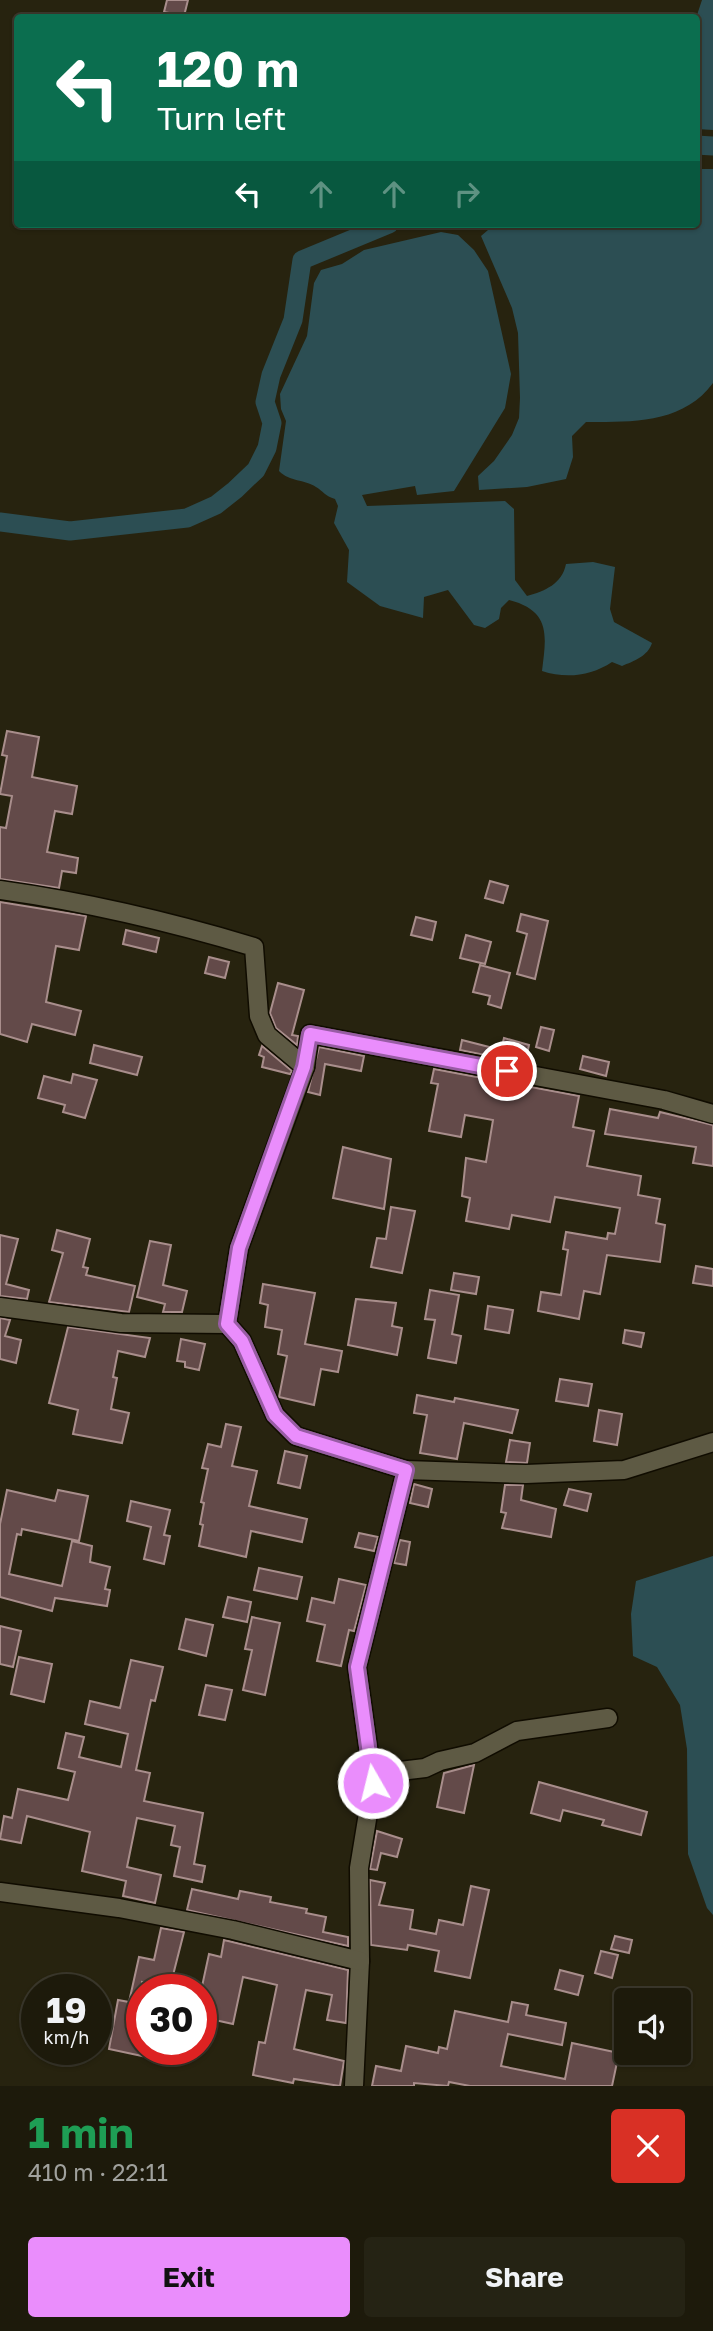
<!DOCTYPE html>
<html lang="en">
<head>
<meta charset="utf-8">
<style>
	:root { --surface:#1d1a0b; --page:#252314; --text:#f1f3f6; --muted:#a0a19d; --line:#3b382c; --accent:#ea8dfc }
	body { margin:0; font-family:"Golos Text",sans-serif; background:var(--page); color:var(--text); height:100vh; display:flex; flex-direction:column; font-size:26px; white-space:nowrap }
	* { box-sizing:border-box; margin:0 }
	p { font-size:23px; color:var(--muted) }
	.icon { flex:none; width:38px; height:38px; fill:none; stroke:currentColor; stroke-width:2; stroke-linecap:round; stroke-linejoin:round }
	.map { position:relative; height:2086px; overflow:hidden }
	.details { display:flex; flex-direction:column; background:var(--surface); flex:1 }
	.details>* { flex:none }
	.hud { position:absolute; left:14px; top:14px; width:686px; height:214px; border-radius:7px; box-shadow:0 2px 5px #0004,0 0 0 2px var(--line); background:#0b6e4f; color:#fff; overflow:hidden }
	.buttons { position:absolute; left:614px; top:1988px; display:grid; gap:14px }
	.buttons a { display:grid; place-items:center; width:77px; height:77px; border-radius:7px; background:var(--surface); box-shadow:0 2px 5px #0004,0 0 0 2px var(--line); font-size:35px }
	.speed { position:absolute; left:21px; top:1974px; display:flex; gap:14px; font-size:35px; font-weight:700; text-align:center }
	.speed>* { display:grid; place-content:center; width:91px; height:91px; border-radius:50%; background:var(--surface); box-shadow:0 2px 5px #0004,0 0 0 2px var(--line); line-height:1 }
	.speed small { font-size:18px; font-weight:400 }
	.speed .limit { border:10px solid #d22; background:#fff; color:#111 }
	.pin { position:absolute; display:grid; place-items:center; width:60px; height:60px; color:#fff; margin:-30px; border:4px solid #fff; border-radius:50%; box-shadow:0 2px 7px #0007 }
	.me { position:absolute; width:77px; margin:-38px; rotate:352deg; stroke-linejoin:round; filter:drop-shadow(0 0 5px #0008) }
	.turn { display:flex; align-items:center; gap:24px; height:147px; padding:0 28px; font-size:32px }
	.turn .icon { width:91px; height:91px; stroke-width:2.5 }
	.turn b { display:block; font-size:49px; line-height:60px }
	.lanes { display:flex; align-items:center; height:66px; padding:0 28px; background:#0003; justify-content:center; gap:35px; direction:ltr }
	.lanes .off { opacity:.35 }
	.round { display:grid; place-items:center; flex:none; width:74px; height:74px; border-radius:7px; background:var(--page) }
	.headline { display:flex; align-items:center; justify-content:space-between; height:119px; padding:0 28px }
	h1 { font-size:42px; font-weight:700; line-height:52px; color:#1e9e55 }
	.primary-button { display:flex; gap:14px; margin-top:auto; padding:14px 28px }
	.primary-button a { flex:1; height:80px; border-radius:7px; background:var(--accent); color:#111; font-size:28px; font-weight:700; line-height:80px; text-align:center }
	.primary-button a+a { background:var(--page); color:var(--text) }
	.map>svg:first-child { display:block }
	.water { fill:#2c4e53 }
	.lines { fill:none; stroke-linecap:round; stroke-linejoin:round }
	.canal { stroke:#2c4e53; stroke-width:19 }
	.building { fill:#634a49; stroke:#a98e8c; stroke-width:2 }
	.street-casing { stroke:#100c00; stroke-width:21 }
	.street { stroke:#5e5a44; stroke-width:18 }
	.route-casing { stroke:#985ca4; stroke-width:18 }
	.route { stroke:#ea8dfc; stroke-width:12 }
</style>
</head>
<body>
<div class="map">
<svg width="713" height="2086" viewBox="0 0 713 2086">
	<rect width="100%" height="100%" fill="#27230f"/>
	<g class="water">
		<polygon points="702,0 713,0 713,130 697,129 696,18"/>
		<path d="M 697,169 L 713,169 L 713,383 C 683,424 631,422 586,422 L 572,436 L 573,457 L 566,479 L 527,487 L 479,490 L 478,476 L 494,461 L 512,435 L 519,418 L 520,398 L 518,333 L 512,308 L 481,236 L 495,224 L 696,224 Z"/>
		<path d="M 441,232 L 458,235 L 474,250 L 488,271 L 511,374 L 505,408 L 454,491 L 417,495 L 415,486 L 362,495 L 367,506 L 505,501 L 514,509 L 515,580 L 527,596 C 545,591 562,584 566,564 L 593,562 L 615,567 L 610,609 L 614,622 L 652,643 C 648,656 634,661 622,666 L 612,662 C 591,676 566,679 542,671 C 546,637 552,611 509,600 L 501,608 L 499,619 L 485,628 L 474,625 L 448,590 L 424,597 L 423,618 L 380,606 L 347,582 L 349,550 L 334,523 L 338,506 L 335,499 C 325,496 323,491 316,487 C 304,479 290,482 279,471 L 286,421 L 281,409 L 280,394 L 307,336 L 314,283 L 321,270 L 342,264 L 364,250 Z"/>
		<polygon points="713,1556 713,1915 707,1908 688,1854 687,1749 680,1705 657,1667 633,1656 631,1614 636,1581"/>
	</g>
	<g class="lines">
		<g class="canal">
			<polyline points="696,145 713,146"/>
			<polyline points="0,522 70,531 187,518 216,505 235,490 256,470 267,448 272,423 265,402 271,375 293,320 302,260 389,224"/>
		</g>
	</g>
	<g class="building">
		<polygon points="167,0 188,0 184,16 164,12"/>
		<polygon points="7,731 39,737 32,777 77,786 72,814 55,811 47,852 78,858 76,873 62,871 59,888 0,879 0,827 6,828 12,796 0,794 7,756 2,755"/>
		<polygon points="490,881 508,886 503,903 485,898"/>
		<polygon points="0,902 86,916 79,950 56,946 46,1002 81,1011 75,1035 32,1024 27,1042 0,1034"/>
		<polygon points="521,914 548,921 535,979 517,974 527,934 517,931"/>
		<polygon points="416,917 436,922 432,940 411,935"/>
		<polygon points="126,930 159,938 156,952 123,944"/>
		<polygon points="466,935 491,942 485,964 460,958"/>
		<polygon points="209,957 229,962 225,978 205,973"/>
		<polygon points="480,965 510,973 501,1008 488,1004 490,996 473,992"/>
		<polygon points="278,983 304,990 292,1035 298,1036 297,1045 276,1028 270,1013"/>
		<polygon points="541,1027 554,1030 549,1051 536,1047"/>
		<polygon points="504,1038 529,1045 525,1063 460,1050 462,1040 501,1050"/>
		<polygon points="94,1045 142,1057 137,1075 90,1063"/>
		<polygon points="262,1046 292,1071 290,1074 262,1067 264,1057 259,1055"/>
		<polygon points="319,1047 364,1056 361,1071 325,1064 320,1095 308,1092"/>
		<polygon points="583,1056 609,1062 606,1076 580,1069"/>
		<polygon points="434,1069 579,1096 573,1127 594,1131 587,1166 641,1176 638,1195 660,1199 656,1223 665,1225 660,1262 607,1255 600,1294 584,1291 579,1319 538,1311 541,1292 561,1295 568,1250 563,1249 566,1232 607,1239 608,1233 615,1234 620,1208 555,1197 550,1222 512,1215 509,1229 466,1221 470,1198 462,1196 466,1158 486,1162 493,1120 465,1115 461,1137 429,1131 438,1084 431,1083"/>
		<polygon points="73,1074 97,1080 85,1118 63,1112 65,1105 38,1098 44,1076 71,1083"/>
		<polygon points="610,1109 658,1118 660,1112 713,1125 713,1166 693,1163 696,1147 605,1134"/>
		<polygon points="343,1147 391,1159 384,1209 333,1198"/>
		<polygon points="391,1207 415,1211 402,1273 371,1267 377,1238 386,1239"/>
		<polygon points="57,1230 90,1239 83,1267 88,1268 86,1275 135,1286 129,1312 49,1302 63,1253 52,1250"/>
		<polygon points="0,1235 18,1239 6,1284 29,1290 27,1299 0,1296"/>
		<polygon points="150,1241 171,1245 163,1285 187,1291 182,1312 163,1312 165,1304 137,1297"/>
		<polygon points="696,1266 713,1269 713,1286 693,1283"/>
		<polygon points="454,1273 479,1277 476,1294 451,1290"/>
		<polygon points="263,1284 315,1293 305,1344 342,1351 338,1372 321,1369 314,1405 279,1397 287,1356 278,1354 282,1330 265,1327 268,1305 260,1303"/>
		<polygon points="430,1290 459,1295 452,1334 461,1336 456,1363 428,1358 435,1320 425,1319"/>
		<polygon points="356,1299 396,1303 392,1326 402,1328 397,1355 348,1345"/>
		<polygon points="488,1306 513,1310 509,1333 485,1329"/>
		<polygon points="0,1318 10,1320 5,1336 21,1340 16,1363 0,1359"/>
		<polygon points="68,1327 150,1338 145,1357 118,1351 113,1377 117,1378 111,1409 129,1413 122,1443 73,1434 78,1410 49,1403"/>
		<polygon points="625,1330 644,1333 641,1347 623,1343"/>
		<polygon points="181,1339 205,1344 199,1370 185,1367 185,1362 177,1361"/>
		<polygon points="560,1379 592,1384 588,1406 556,1401"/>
		<polygon points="417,1395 454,1402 455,1398 518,1410 512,1433 464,1423 457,1459 420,1453 427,1415 414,1413"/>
		<polygon points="599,1410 622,1414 617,1445 594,1441"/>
		<polygon points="226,1424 241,1427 232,1466 257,1471 249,1506 307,1519 302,1542 251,1531 246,1557 199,1546 203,1525 200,1524 204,1503 201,1502 208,1469 202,1468 208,1444 221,1447"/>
		<polygon points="510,1440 530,1443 527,1463 506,1462"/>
		<polygon points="285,1451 307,1456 300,1488 278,1483"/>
		<polygon points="414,1484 432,1489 428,1507 410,1503"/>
		<polygon points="505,1485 523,1485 521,1500 556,1509 551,1537 502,1528 506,1513 501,1512"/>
		<polygon points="569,1489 591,1494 587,1511 564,1505"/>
		<polygon points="7,1490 55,1501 58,1490 88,1496 79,1541 22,1529 21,1535 17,1534 9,1574 62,1586 72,1541 92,1546 90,1562 110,1567 105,1589 110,1590 107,1606 55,1598 52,1611 0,1597 0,1524"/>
		<polygon points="131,1501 170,1510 164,1535 170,1536 164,1564 144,1559 151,1527 127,1521"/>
		<polygon points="359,1533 378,1537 374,1551 355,1547"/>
		<polygon points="400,1540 410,1542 406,1565 394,1563"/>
		<polygon points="259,1568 302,1577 297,1599 254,1590"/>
		<polygon points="339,1579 366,1585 354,1631 349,1630 341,1666 317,1661 325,1625 307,1621 312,1598 334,1603"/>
		<polygon points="228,1597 251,1602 247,1622 223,1617"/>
		<polygon points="252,1617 280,1623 265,1695 243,1690 252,1650 245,1649"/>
		<polygon points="186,1619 213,1625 206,1656 179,1649"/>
		<polygon points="0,1626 21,1631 13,1667 0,1664"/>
		<polygon points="19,1657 52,1664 44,1702 11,1694"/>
		<polygon points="131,1660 163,1667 155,1701 151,1700 136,1770 150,1773 144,1801 203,1813 194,1864 205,1866 202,1882 174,1876 180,1847 171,1845 175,1826 137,1818 127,1867 161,1875 155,1903 123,1896 126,1881 82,1871 90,1832 27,1816 21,1843 0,1839 4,1816 12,1818 18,1789 68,1800 75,1772 58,1768 66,1733 84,1737 79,1757 121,1767 128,1734 85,1724 90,1701 120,1708"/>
		<polygon points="206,1685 232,1690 225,1720 199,1715"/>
		<polygon points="474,1765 464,1813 437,1807 444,1773"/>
		<polygon points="539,1782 647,1812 641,1835 602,1825 604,1820 563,1810 560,1821 531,1813"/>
		<polygon points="377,1831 402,1839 397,1857 381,1853 377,1870 370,1869"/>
		<polygon points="370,1880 385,1883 379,1905 413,1910 410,1929 436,1934 439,1920 463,1925 471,1886 489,1890 470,1978 435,1971 439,1951 408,1945 407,1950 371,1945"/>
		<polygon points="192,1889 238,1899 240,1891 271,1897 270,1902 307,1909 306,1913 326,1917 323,1932 348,1937 348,1946 187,1910"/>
		<polygon points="161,1928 184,1932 170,1987 142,1982 139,2034 142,2034 142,2056 109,2049 118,2000 129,2002 139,1957 154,1960"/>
		<polygon points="615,1936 632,1940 629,1953 611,1949"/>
		<polygon points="224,1940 348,1970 346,2023 327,2020 332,1995 306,1990 294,2049 344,2061 340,2086 294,2079 293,2083 253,2075 259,2042 265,2043 277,1985 243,1977 233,2024 201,2017 201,1991 209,1954 221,1957"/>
		<polygon points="601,1951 618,1955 612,1978 595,1973"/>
		<polygon points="560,1970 583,1976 578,1995 555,1989"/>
		<polygon points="512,2002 528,2005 526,2015 566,2023 562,2045 508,2034 501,2066 565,2079 572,2043 619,2053 612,2086 470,2086 449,2082 448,2086 414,2083 414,2086 372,2086 376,2066 401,2071 406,2046 438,2053 439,2047 447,2049 455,2011 508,2022"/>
	</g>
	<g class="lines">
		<g class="street-casing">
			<g id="street">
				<path d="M 0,890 C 86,902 171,922 254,947 L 259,1016 L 267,1035 L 305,1067 L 310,1034 L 664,1100 L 713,1114"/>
				<polyline points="305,1067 239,1248 227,1324 242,1341 275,1415 296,1436 406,1470 357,1667 373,1783 359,1868 360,1961 354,2086"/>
				<polyline points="0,1307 121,1323 227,1324"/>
				<polyline points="406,1470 526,1474 624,1470 713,1442"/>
				<polyline points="373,1783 391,1778 400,1771 425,1768 440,1761 475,1753 517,1731 608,1718"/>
				<polyline points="0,1892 119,1908 233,1930 360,1961"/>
			</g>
		</g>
		<use href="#street" class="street"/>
	</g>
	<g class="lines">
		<g class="route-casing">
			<polyline id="route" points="373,1783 357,1667 406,1470 296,1436 275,1415 242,1341 227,1324 239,1248 304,1067 310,1034 507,1071"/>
		</g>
		<use href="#route" class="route"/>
	</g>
</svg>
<div class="buttons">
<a><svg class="icon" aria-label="sound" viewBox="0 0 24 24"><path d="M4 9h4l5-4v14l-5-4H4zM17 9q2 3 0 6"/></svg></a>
</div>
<div class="speed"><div>19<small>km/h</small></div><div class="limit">30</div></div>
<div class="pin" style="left:507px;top:1071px;background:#d93025"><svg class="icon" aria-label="arrive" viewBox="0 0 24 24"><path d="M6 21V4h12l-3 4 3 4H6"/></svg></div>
<svg class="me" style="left:373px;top:1783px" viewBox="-20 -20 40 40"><circle r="17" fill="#ea8dfc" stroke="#fff" stroke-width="3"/><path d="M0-11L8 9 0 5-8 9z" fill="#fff"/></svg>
<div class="hud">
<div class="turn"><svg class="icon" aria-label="left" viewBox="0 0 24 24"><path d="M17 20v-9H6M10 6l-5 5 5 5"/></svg><div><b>120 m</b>Turn left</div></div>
<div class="lanes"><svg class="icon" aria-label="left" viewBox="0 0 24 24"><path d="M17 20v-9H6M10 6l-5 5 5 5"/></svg><svg class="icon off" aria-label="ahead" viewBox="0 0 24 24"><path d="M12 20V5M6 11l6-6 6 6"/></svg><svg class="icon off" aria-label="ahead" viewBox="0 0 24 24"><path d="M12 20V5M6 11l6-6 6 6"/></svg><svg class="icon off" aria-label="right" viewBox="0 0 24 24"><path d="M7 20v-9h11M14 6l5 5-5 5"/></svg></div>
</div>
</div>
<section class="details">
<div class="headline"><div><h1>1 min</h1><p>410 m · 22:11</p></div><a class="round" style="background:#d93025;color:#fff"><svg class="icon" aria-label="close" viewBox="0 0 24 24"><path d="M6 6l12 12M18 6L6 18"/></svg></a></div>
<div class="primary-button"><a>Exit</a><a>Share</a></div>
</section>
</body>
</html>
